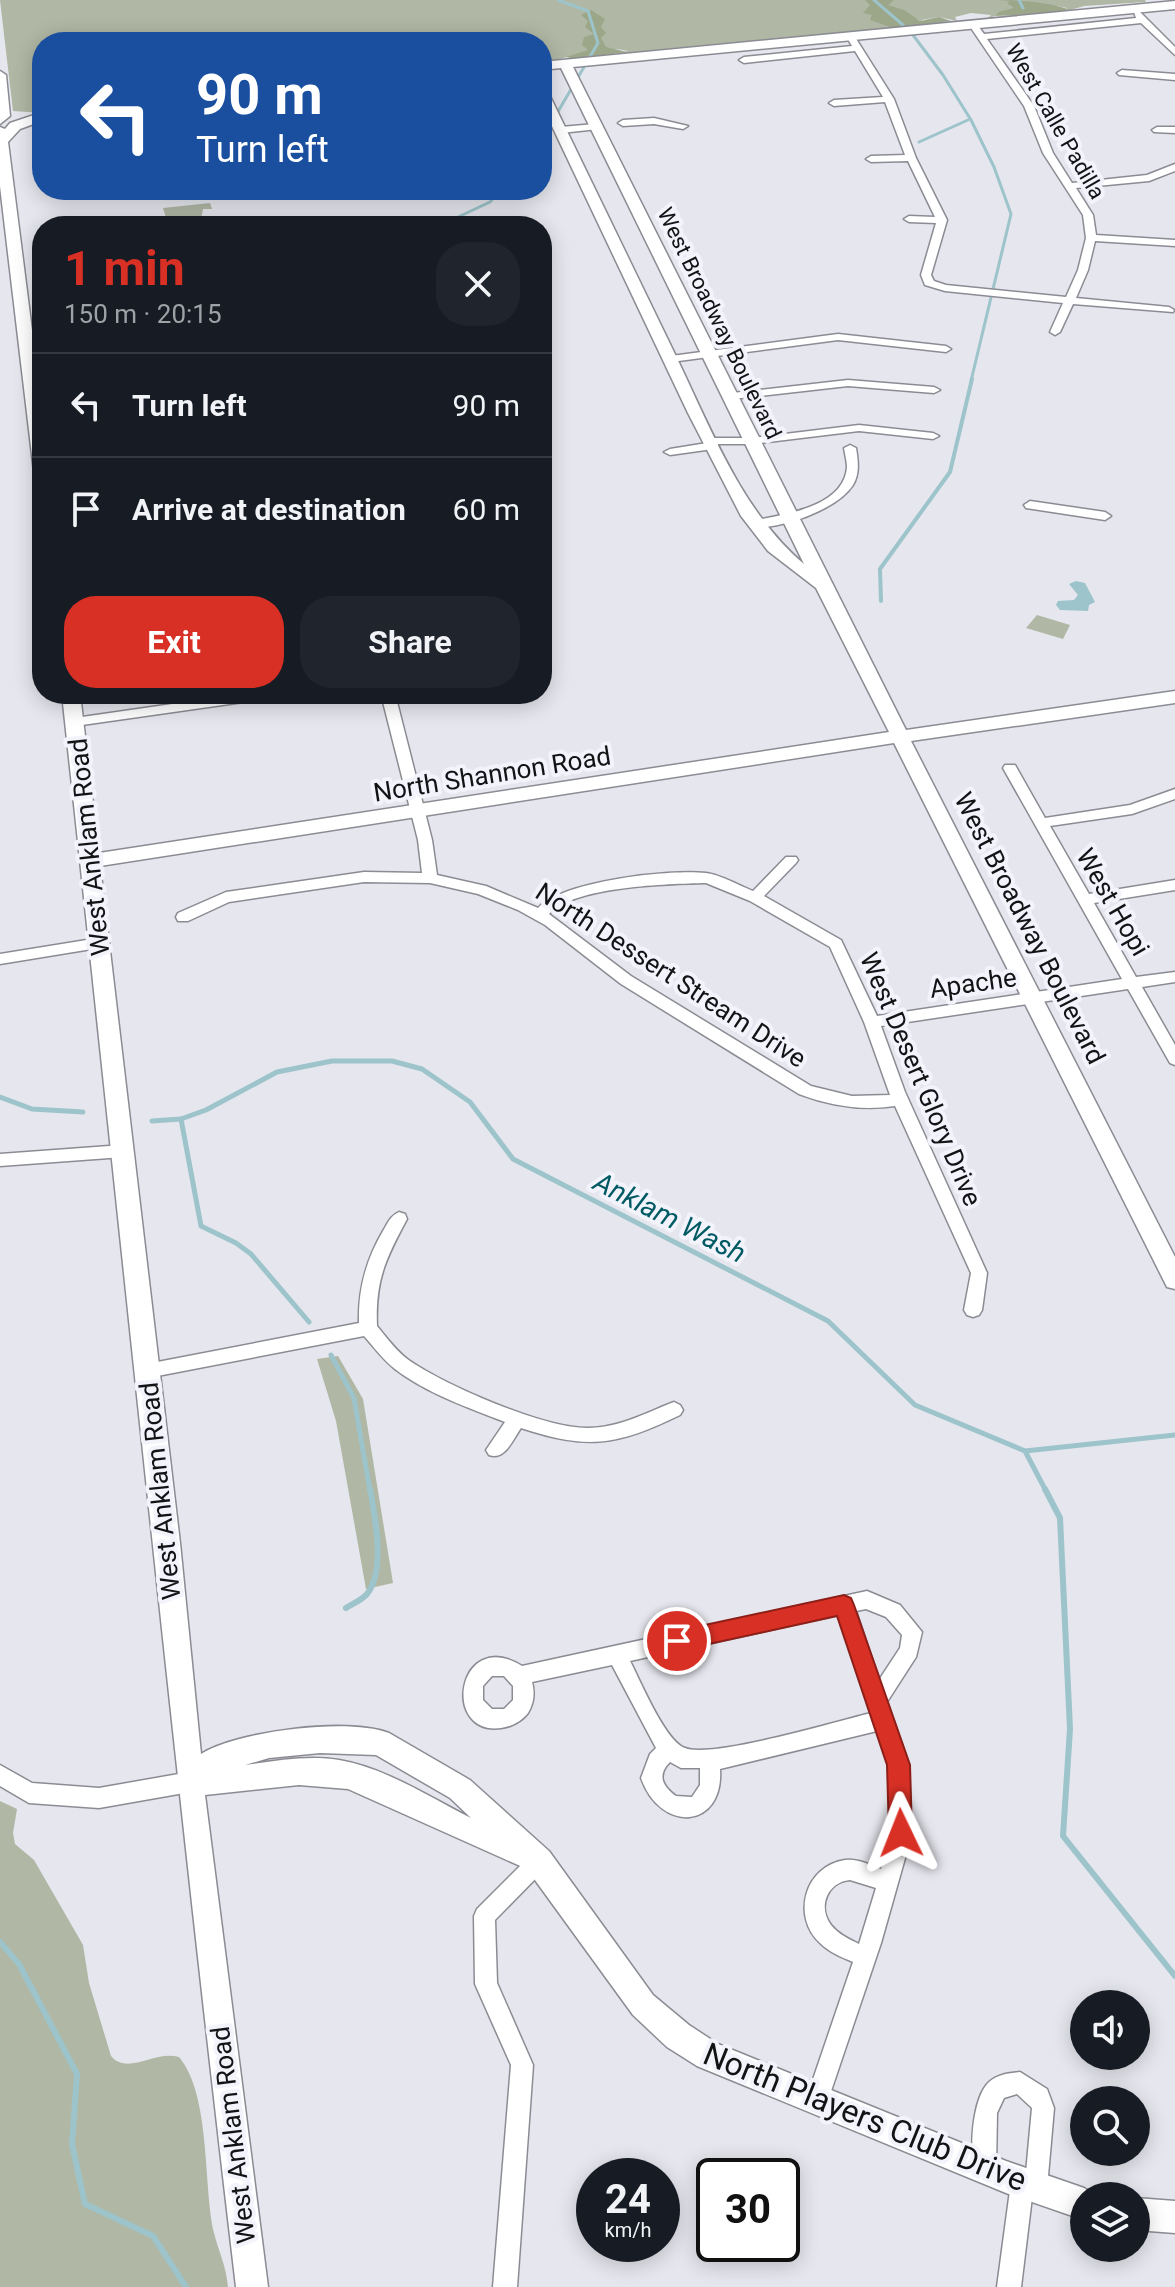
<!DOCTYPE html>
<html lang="en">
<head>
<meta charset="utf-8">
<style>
	:root { --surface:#171b24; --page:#20242c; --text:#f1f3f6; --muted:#9ea1a6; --line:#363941; --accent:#d93025 }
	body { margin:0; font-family:Roboto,sans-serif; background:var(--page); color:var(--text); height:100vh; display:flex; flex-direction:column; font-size:30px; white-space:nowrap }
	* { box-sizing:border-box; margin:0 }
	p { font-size:26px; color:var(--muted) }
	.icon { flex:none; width:44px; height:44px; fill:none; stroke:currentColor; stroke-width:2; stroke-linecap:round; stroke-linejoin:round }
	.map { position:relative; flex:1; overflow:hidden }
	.sheet { position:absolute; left:32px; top:216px; width:520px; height:488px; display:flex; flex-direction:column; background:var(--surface); border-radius:32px; box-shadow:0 4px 20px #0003 }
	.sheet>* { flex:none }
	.hud { position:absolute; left:32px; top:32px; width:520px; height:168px; border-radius:32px; box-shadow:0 4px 20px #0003; background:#1a4fa0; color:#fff; overflow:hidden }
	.fabs { position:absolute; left:1070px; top:1990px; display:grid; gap:16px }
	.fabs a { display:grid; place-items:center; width:80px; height:80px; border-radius:50%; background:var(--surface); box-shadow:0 4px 20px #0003; font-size:40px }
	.speed { position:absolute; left:576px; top:2158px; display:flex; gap:16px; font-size:40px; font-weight:700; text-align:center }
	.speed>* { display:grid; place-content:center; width:104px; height:104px; border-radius:50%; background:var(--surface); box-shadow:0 4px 20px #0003; line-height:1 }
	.speed small { font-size:20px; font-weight:400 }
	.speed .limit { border:4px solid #111; border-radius:12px; background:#fff; color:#111 }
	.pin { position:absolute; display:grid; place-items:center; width:68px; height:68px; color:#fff; margin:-34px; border:4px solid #fff; border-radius:50%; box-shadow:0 2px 8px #0007 }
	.me { position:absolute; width:88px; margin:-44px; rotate:358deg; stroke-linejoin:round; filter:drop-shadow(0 0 6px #0008) }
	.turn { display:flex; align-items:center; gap:28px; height:168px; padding:0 32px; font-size:36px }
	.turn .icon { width:104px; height:104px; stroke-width:2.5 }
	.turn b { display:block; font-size:56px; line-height:68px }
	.round { display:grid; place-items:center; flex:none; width:84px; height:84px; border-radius:32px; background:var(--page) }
	.head { display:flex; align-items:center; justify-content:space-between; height:136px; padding:0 32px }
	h1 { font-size:48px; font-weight:700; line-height:60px; color:var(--accent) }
	.primary-button { display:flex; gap:16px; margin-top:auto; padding:16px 32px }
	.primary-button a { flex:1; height:92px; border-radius:32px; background:var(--accent); color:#fff; font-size:32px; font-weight:700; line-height:92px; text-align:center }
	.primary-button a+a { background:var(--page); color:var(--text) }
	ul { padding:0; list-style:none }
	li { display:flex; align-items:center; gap:24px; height:104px; padding:0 32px; border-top:2px solid var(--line) }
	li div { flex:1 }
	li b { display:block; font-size:30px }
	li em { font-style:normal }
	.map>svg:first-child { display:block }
	.green { fill:#b0b7a4 }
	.forest { fill:#9ca78a }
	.water { fill:#9cc4ca }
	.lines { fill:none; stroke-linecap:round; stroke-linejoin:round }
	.stream-far3 { stroke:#9cc4ca; stroke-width:3 }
	.stream-far2 { stroke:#9cc4ca; stroke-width:4 }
	.stream-far1 { stroke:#9cc4ca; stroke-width:5 }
	.stream { stroke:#9cc4ca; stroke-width:6 }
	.street-casing { stroke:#8b8c93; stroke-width:3 }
	.secondary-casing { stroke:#8b8c93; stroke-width:3 }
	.street { fill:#fff; fill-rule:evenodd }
	.secondary { fill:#fff; fill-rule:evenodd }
	.route { fill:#d93025; stroke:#8d1f18; stroke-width:2 }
	.labels { text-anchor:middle; stroke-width:8; stroke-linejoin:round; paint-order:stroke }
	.far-street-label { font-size:22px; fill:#121315; stroke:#f3f3fc }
	.street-label { font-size:26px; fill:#121315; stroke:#f3f3fc }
	.water-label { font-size:28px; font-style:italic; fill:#005a63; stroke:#f3f3fc }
	.near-street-label { font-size:32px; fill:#121315; stroke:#f3f3fc }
</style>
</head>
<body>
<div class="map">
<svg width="1175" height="2287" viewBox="0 0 1175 2287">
	<rect width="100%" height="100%" fill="#e6e6ee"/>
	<g class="green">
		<path d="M 0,0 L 1145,0 L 1146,2 L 1084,6 L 1067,11 L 1067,8 C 1043,2 1023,11 998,12 L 995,16 L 988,18 L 991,15 L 971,13 L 955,17 L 957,21 L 939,17 L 921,20 L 925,24 L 917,19 L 881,21 L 893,28 L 611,55 L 628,51 C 594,43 574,59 542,62 L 542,42 L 42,42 L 42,113 L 13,111 Z"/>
		<polygon points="210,203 212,209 203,209 201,220 183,226 168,224 163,208"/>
		<polygon points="1037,615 1070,625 1063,639 1026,628"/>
		<polygon points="338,1356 363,1399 393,1583 366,1589 336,1421 317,1359"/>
		<path d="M 0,1801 L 17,1809 L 13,1833 L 15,1844 L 34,1860 L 83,1945 L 89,1983 L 111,2056 C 128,2076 154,2050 179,2057 C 211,2095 203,2185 214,2233 C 219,2253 226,2265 228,2287 L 0,2287 Z"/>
	</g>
	<g class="forest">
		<polygon points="865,0 894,0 888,5 904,10 920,21 939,17 951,21 893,28 870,20 872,15 863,13 870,5"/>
		<path d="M 999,0 C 1023,0 1047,2 1068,9 L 1060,13 L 995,16 L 998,12 L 1014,8 L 1007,3 L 1010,1 Z"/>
		<polygon points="591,10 605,19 601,27 606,33 601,38 606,47 627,52 575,59 566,57 588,50 582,45 584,37 594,34 585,27 588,21 581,15"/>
	</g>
	<polygon class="water" points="1076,581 1085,583 1095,602 1089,605 1088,611 1060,610 1056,605 1058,601 1074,600 1078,595 1069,584"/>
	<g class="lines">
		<g class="stream-far3">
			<polyline points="874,0 903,25"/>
			<polyline points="1019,0 1023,8"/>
			<polyline points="913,35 943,75 971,120 994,167 1011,214 971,381"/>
			<polyline points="542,139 598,43 588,11 558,0"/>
			<polyline points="919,142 968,120"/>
			<polyline points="439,226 490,202 500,190"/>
		</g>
		<polyline class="stream-far2" points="881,601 880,569 950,472 972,379"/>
		<g class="stream-far1">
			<polyline points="0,1097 32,1109 83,1112"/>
			<polyline points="181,1119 201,1226 236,1243 251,1254 309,1322"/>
			<polyline points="152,1121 181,1119 206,1110 277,1072 332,1061 392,1061 422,1069 470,1102 513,1159 828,1321 915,1405 1025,1451 1175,1435"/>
			<polyline points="331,1355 354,1398 370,1491"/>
			<polyline points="1025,1451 1046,1491"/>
		</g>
		<g class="stream">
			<polyline points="1045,1489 1060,1518 1070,1729 1063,1836 1175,1976"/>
			<path d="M 346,1608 C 352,1604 362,1600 367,1594 C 386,1570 375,1517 370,1489"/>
			<polyline points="0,1942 19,1964 77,2074 72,2144 85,2204 153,2236 186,2287"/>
		</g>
		<g class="street-casing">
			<g id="street">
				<polygon points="1134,12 1140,12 1175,47 1175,55 1141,23 987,39 1034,106 1053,153 1072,183 1147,175 1175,164 1175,171 1149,181 1076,188 1093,215 1096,235 1175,240 1175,246 1095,241 1088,270 1076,298 1169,307 1174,310 1173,312 1073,304 1060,332 1055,335 1050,332 1063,303 945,291 925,285 921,275 936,223 909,222 904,219 909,216 935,217 908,161 871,162 866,159 871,156 905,155 885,102 834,106 829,103 834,100 883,97 855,51 744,63 739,60 744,57 852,46 846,36 853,34 894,99 916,158 947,220 931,275 934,281 946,285 1066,297 1078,270 1086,238 1083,215 1043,153 1024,106 969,25 976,23 984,34 1136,18"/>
				<polygon points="1122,70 1175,74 1175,80 1119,75 1117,73"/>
				<polygon points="654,118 688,126 683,129 654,124 623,126 618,123 623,120"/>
				<polygon points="595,124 598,125 598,129 561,133 556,130 561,127"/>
				<polygon points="1157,127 1175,127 1175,133 1154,132 1152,130"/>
				<polygon points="838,334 946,346 951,349 946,352 838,340 671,362 666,359 671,356"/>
				<polygon points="848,380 934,387 940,390 934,393 848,386 732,399 726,396 732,393"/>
				<polygon points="859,425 933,433 939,436 933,439 859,431 752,444 718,444 717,448 713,449 670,455 664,452 670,449 707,443 707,439 711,438 752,438"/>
				<path d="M 850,445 L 856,448 C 858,461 860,473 853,485 C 837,510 779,530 751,527 L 751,521 C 781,515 844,508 847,467 C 847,462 845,454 844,448 Z"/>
				<polygon points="1030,501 1105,512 1111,516 1105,520 1026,508 1024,505"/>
				<polygon points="242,694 278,694 271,698 75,726 68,722 75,718"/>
				<path d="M 381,694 L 395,694 L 432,840 L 437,875 L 486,886 L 538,908 C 563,881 669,869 706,873 C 721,875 738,885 753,891 L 786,857 L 796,857 L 798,860 L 796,863 L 764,896 L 841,940 L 877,1016 L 1122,979 L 1003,768 L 1005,765 L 1015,765 L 1045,818 L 1130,805 L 1175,789 L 1175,799 L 1132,814 L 1050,826 L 1089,894 L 1175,880 L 1175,890 L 1094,903 L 1136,977 L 1175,972 L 1175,982 L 1142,987 L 1175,1045 L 1175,1065 L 1170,1063 L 1128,989 L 881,1026 L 905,1092 L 987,1273 L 982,1310 L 979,1315 L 973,1317 L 967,1315 L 964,1310 L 971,1273 L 895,1106 C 861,1111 831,1106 799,1094 L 621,984 L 545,925 L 518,910 L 478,894 L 430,883 L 364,882 L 229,902 L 188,921 L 178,921 L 176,917 L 178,913 L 226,892 L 364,872 L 422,873 L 418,840 ZM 706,883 L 750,901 L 830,947 L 864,1022 L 890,1095 L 852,1096 L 811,1086 L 631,976 L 549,914 C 575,886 668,884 706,883 Z"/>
				<polygon points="99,938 106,943 104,947 0,964 0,954"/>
				<polygon points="123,1145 129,1147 131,1151 129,1155 123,1157 0,1166 0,1154"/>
				<path d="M 399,1212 L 405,1214 L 407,1219 C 386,1258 375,1280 377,1326 C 387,1338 397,1352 410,1361 C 447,1386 543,1428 587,1428 C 619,1428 645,1413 674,1402 L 680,1405 L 683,1410 L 680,1415 C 616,1446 588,1450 521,1428 C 513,1439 505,1461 489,1455 L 486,1450 L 505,1422 C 469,1408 426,1393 395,1369 C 383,1360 374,1347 364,1336 L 147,1378 L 141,1376 L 138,1371 L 141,1366 L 147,1364 L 359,1323 C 358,1289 366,1260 383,1231 C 388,1223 390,1216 399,1212 Z"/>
				<path d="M 867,1591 L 900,1605 L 922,1632 L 916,1657 L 887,1702 L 909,1765 L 911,1837 L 881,1943 L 828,2100 L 825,2108 L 817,2111 L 809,2108 L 806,2100 L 853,1962 C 841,1957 829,1952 820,1943 C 791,1916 805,1866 845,1860 C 857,1858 870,1865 881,1869 L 891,1837 L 889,1765 L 877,1731 L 720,1769 C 724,1829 661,1834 641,1778 L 650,1754 L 656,1748 L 612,1665 L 532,1682 C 535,1693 534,1703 528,1713 C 522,1721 511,1727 501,1728 C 440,1736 458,1626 522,1666 ZM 866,1609 L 886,1617 L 902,1635 L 900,1648 L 879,1680 L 856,1611 ZM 838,1615 L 871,1713 C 838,1721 711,1759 685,1748 C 665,1741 640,1680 630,1661 ZM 492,1676 L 504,1676 L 513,1686 L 513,1700 L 504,1709 L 492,1709 L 483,1700 L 483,1686 ZM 670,1762 L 681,1768 L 700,1768 L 700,1785 L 692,1797 L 676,1796 C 662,1786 657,1775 670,1762 ZM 850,1880 L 876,1888 L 859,1944 C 849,1939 838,1934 831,1925 C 817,1906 828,1882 850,1880 Z"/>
				<polygon points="0,1765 32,1783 99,1788 190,1772 197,1775 200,1782 197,1789 190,1792 99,1808 29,1803 0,1786"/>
				<polygon points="539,1851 546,1854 549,1861 546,1868 495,1920 497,1983 533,2065 517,2287 493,2287 511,2065 475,1984 474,1916 477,1909 532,1854"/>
				<path d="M 1020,2072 L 1047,2089 L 1054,2108 L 1047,2187 L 1044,2195 L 1036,2198 L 1032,2197 L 1021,2287 L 997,2287 L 1011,2183 L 1014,2175 L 1022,2172 L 1026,2173 L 1032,2108 L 1017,2094 L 1004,2098 L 997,2113 L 996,2168 L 993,2176 L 985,2179 L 977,2176 C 968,2155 972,2098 989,2082 C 998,2074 1009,2073 1020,2072 Z"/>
			</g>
		</g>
		<g class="secondary-casing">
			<g id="secondary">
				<path d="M 1175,1 L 1175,9 L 573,67 L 906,730 L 1175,691 L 1175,703 L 911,741 L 1175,1257 L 1175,1289 L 1167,1287 L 894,743 L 100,866 L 180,1543 L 201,1754 C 237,1731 349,1717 389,1733 L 470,1780 L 549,1851 L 653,1995 L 689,2025 L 718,2044 L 1006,2161 L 1084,2188 L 1096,2196 L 1084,2196 L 1084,2220 L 1006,2193 L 697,2066 L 667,2047 L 633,2015 L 527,1869 L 348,1789 L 299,1785 L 205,1795 L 268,2287 L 236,2287 C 173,1757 120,1225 62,694 L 80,694 L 99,853 L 889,732 L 816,588 L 768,551 L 741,516 L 688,413 L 542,105 L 542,88 L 548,92 C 589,177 630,261 671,346 C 708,421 739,509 804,564 L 561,68 L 542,70 L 542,62 ZM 320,1753 L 376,1755 L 450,1798 L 471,1818 C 429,1797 386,1768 339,1760 C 307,1755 276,1761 245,1765 L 269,1758 Z"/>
				<polygon points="0,71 6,75 10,116 0,124"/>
				<polygon points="34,115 42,115 42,121 20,129 8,142 42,409 42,477 34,472 0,186 0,127 5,129 10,123"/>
				<polygon points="1136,2198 1175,2201 1175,2233 1136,2230"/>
			</g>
		</g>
		<use href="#street" class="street"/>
		<use href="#secondary" class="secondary"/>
	</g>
	<polygon class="route" points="844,1595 851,1598 854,1605 910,1765 912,1833 909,1841 901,1845 892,1841 889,1833 887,1765 837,1616 677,1651 669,1648 666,1641 669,1634 677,1631"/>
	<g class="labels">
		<g class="far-street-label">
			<text transform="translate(1056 121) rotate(60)" y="8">West Calle Padilla</text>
			<text transform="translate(720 323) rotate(64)" y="8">West Broadway Boulevard</text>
		</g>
		<g class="street-label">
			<text transform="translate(492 774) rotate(-9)" y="9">North Shannon Road</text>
			<text transform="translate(89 847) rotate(-96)" y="9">West Anklam Road</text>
			<text transform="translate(1113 902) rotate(60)" y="9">West Hopi</text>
			<text transform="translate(1030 928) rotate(63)" y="9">West Broadway Boulevard</text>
			<text transform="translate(671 975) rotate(33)" y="9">North Dessert Stream Drive</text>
			<text transform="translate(973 983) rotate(-8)" y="9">Apache</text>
			<text transform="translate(921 1079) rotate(67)" y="9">West Desert Glory Drive</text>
			<text transform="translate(160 1491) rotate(-96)" y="9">West Anklam Road</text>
			<text transform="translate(233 2135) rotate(-97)" y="9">West Anklam Road</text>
		</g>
		<g class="water-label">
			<text transform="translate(670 1217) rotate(27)" y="10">Anklam Wash</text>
		</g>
		<g class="near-street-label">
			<text transform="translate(865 2117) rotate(22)" y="11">North Players Club Drive</text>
		</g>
	</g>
</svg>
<div class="fabs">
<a><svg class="icon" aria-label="sound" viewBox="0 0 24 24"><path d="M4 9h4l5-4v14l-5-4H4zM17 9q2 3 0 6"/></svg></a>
<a><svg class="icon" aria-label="search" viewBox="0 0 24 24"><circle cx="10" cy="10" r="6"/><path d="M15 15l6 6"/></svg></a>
<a><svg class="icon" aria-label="layers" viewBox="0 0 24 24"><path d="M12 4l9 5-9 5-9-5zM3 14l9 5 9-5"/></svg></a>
</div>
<div class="speed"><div>24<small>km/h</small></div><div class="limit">30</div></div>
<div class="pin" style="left:677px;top:1641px;background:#d93025"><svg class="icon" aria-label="arrive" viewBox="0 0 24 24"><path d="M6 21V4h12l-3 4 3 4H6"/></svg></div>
<svg class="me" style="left:901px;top:1833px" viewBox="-20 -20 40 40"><path d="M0-17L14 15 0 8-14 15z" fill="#d93025" stroke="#fff" stroke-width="4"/></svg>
<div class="hud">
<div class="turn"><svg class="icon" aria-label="left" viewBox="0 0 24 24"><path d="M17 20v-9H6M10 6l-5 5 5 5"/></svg><div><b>90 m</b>Turn left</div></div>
</div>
<section class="sheet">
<div class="head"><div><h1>1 min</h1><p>150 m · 20:15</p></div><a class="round"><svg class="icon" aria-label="close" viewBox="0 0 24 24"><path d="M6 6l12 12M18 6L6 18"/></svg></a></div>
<ul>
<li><svg class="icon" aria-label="left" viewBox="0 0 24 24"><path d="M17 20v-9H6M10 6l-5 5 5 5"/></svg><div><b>Turn left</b></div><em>90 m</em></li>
<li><svg class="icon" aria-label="arrive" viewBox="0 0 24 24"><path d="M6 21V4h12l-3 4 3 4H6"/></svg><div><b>Arrive at destination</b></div><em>60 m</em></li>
</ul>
<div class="primary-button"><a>Exit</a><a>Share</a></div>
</section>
</div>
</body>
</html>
